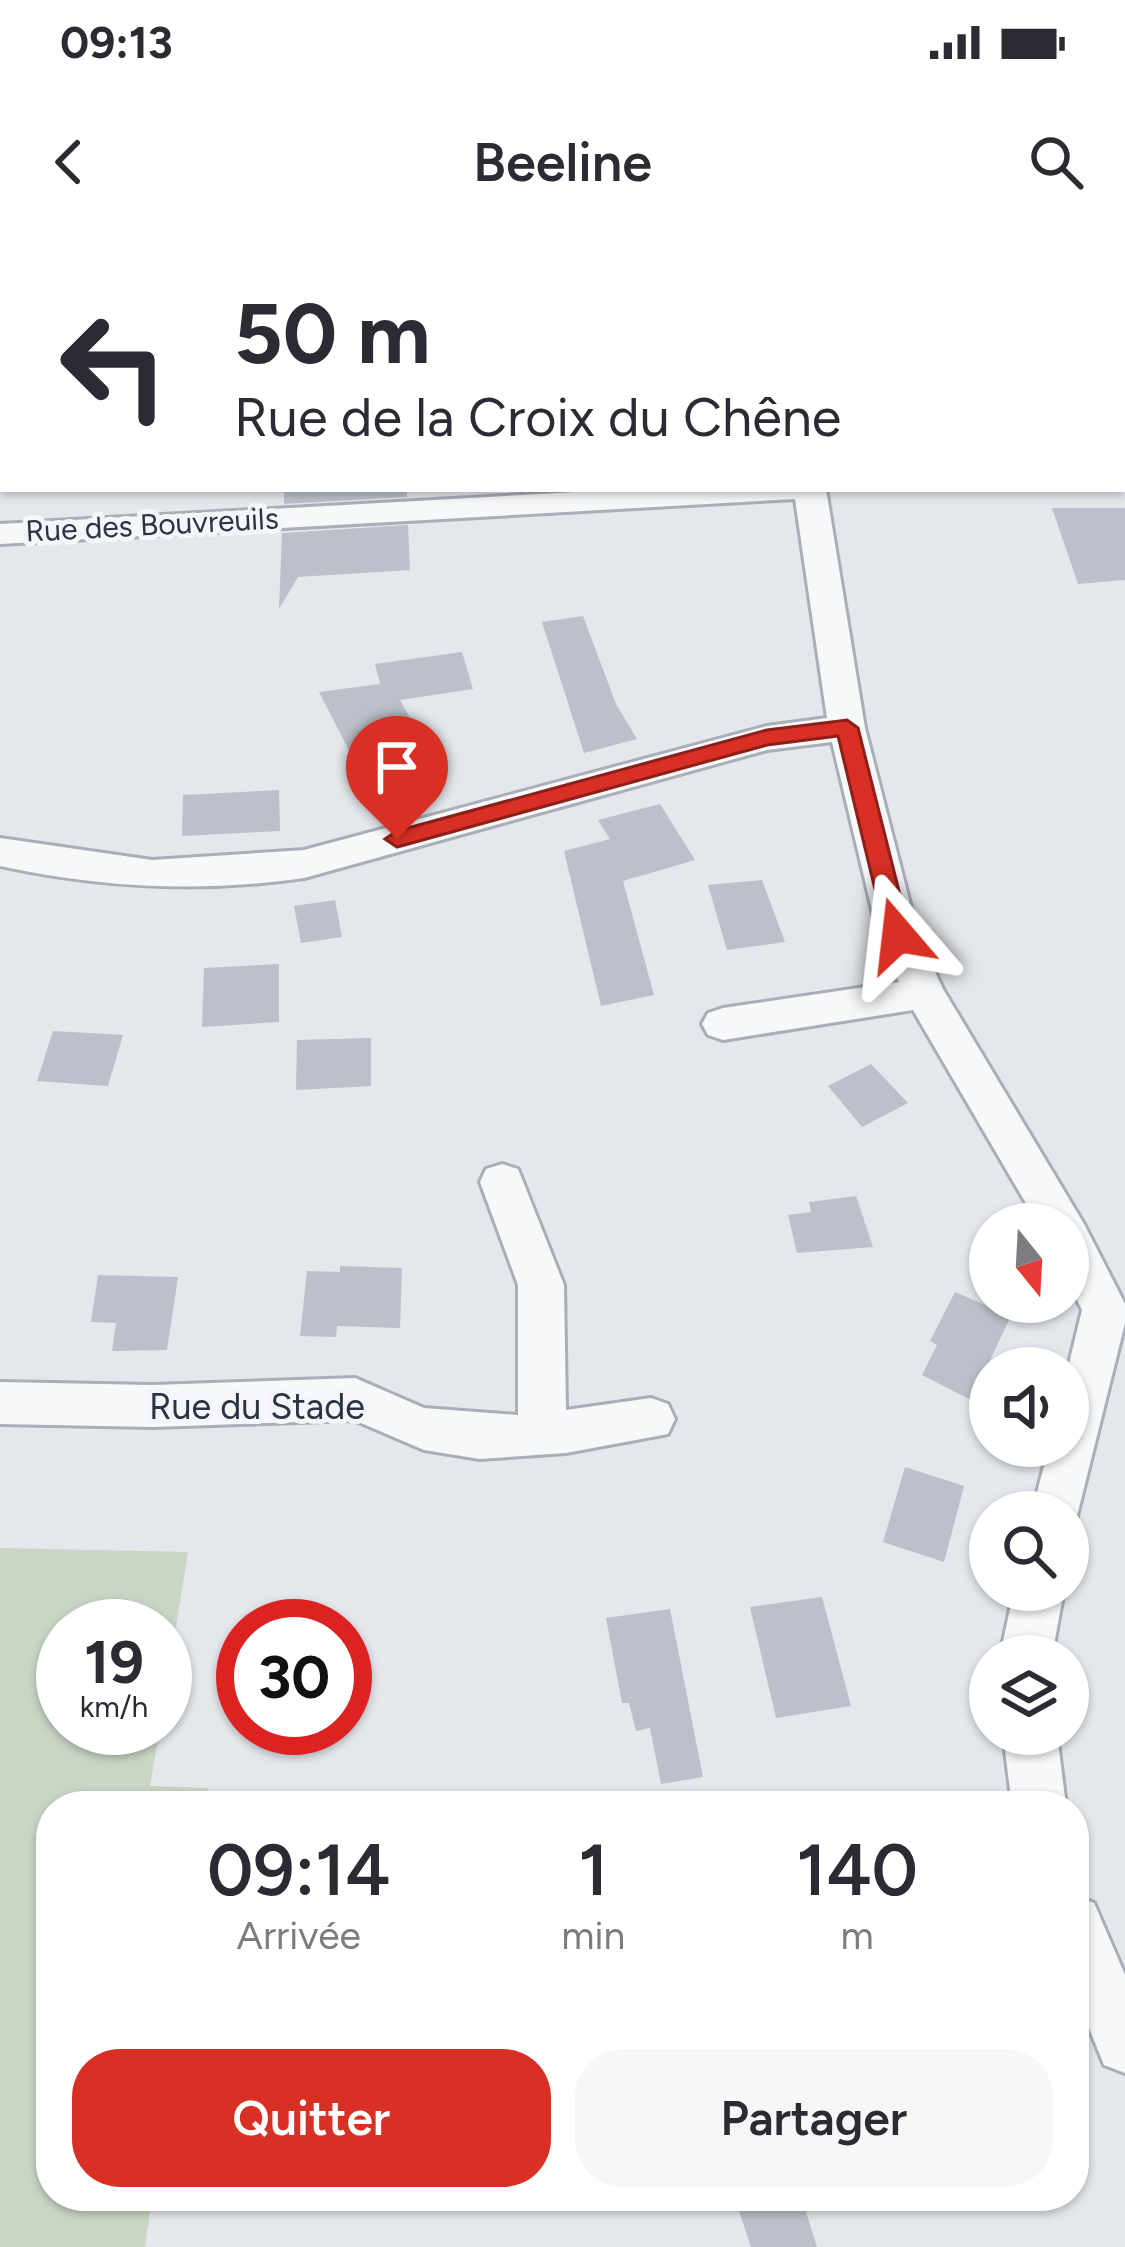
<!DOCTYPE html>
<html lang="fr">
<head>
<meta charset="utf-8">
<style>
	:root { --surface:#fff; --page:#f7f7f7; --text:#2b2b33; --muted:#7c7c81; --accent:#d93025 }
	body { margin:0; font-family:Figtree,sans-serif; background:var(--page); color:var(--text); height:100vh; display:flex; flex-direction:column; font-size:45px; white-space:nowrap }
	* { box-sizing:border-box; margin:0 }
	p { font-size:39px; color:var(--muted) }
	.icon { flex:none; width:66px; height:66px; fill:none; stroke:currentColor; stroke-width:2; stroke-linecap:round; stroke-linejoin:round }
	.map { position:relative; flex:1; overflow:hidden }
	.details { position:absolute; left:36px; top:1551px; width:1053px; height:420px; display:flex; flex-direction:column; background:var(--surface); border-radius:48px; box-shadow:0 3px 9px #0004 }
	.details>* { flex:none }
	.guide { position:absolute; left:0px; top:0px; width:1125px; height:252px; box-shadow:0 3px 9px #0004; background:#fff; color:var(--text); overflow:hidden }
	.needle { width:78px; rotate:162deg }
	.controls { position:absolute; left:969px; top:963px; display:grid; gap:24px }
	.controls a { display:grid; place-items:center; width:120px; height:120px; border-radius:50%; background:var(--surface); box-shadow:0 3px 9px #0004; font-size:60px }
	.speed { position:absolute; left:36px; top:1359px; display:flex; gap:24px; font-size:60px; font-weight:700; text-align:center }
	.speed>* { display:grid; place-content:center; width:156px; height:156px; border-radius:50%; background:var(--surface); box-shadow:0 3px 9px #0004; line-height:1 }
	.speed small { font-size:30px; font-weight:400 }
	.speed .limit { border:18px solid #d22; background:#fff; color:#111 }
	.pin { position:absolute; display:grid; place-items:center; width:102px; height:102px; color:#fff; margin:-123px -51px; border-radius:50% 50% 50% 0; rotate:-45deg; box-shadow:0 0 12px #0007 }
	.pin .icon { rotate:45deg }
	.me { position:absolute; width:132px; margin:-66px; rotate:343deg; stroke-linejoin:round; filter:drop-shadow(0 0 9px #0008) }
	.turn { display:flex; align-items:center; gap:42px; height:252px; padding:0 36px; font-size:54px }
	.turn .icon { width:156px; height:156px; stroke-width:2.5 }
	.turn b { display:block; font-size:84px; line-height:102px }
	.eta { display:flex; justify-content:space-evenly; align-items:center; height:204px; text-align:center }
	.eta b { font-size:72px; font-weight:600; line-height:84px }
	.button { display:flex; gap:24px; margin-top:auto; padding:24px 36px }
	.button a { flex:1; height:138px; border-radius:48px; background:var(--accent); color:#fff; font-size:48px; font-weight:600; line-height:138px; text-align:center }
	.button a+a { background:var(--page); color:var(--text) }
	.status { display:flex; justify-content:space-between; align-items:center; height:84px; padding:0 60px; background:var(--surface); direction:ltr }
	.status svg { height:33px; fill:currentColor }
	header { display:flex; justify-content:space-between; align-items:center; height:156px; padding:0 36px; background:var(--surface); font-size:54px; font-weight:600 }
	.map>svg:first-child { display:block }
	.green { fill:#c9d6c5 }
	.building { fill:#bbc0ca }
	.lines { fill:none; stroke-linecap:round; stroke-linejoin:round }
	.minor-casing { stroke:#a9aeb7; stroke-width:6 }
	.path { stroke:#c2c5cb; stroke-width:6; stroke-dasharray:6 6; stroke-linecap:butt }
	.minor { fill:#f7f8fa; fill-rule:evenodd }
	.route { fill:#d93025; stroke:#8d1f18; stroke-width:3 }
	.labels { text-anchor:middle; stroke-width:10; stroke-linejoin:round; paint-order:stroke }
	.far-street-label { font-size:30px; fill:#2b3445; stroke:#f4f6f9 }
	.street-label { font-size:36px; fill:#2b3445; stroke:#f4f6f9 }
</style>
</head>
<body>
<div class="status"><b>09:13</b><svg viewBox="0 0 49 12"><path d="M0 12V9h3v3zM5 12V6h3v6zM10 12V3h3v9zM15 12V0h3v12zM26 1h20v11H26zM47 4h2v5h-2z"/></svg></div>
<header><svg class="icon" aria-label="back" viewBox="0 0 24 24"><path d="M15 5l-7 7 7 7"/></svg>Beeline<svg class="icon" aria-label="search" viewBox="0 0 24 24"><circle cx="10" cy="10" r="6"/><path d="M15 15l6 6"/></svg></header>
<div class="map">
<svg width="1125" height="2007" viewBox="0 0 1125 2007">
	<rect width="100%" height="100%" fill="#e4e7ec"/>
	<polygon class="green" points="0,1308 188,1312 165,1455 165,1386 63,1386 63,1488 160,1488 150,1546 208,1548 205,1566 51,1566 51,1956 152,1956 145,2007 0,2007"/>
	<g class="building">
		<polygon points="284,249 407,249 407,257 284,264"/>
		<polygon points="1052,268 1125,268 1125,340 1078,344"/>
		<polygon points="408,285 410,330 298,337 279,369 282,293"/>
		<polygon points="583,376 616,464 637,499 584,513 542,382"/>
		<polygon points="462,412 473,449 400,460 446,544 376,563 319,452 380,444 375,424"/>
		<polygon points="279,550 280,591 182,596 183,555"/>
		<polygon points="660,564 695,620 623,641 654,755 601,766 564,611 610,599 598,580"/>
		<polygon points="762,640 785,702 727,710 708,645"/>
		<polygon points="335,660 342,697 301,703 294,666"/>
		<polygon points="279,724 279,782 202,787 204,728"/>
		<polygon points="53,791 123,795 108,846 37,841"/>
		<polygon points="371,798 371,846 296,850 297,800"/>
		<polygon points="871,824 908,863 862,887 828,846"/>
		<polygon points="856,956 873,1007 797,1013 788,975 811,972 809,962"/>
		<polygon points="340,1026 402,1028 400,1088 337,1086 336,1097 300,1096 307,1031 340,1032"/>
		<polygon points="98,1035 178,1037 167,1110 112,1111 116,1083 91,1082"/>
		<polygon points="955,1052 1011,1076 971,1160 922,1135 937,1105 930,1101"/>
		<polygon points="905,1227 964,1246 944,1322 883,1302"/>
		<polygon points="822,1357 851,1466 776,1478 750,1367"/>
		<polygon points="670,1369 703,1537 661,1544 650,1488 636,1491 629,1463 622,1463 606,1378"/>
		<polygon points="734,1956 801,1956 817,2007 751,2007"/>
	</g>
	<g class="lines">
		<g class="minor-casing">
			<g id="minor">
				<rect x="777" y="0" width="28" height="3"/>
				<path d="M 631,249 L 826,249 L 865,488 L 918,695 L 943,749 L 1084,984 L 1125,1064 L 1125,1083 L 1074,1288 L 1068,1290 L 1068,1272 L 1032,1272 L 1049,1206 L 1068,1206 L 1068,1128 L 1082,1070 L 1068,1042 L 1068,984 L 1038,984 L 913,770 L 723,800 L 708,795 L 702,784 L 708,773 L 723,768 L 899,742 L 878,695 L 832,502 L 767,510 L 304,638 C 200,653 102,648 0,626 L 0,598 L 152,620 L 304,610 L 767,486 L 827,478 L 795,259 L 0,304 L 0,284 Z"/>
				<polygon points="502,924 518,929 564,1045 566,1170 651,1158 668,1164 675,1179 668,1194 566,1213 480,1219 424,1210 354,1180 153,1187 0,1184 0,1142 153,1145 355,1138 424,1168 518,1175 518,1045 480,942 486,929"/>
				<polygon points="1014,1350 1064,1350 1052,1416 1000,1416"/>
				<polygon points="1003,1494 1057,1494 1066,1566 1012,1566"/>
				<polygon points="1074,1655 1094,1663 1125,1735 1125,1833 1104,1825 1074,1751"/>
			</g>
		</g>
		<polyline class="path" points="86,3 92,0"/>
		<use href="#minor" class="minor"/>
	</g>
	<polygon class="route" points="847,480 858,488 910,695 898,704 886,695 838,496 767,505 397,607 385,599 397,591 767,490"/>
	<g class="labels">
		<g class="far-street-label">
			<text transform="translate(152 285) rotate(-3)" y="10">Rue des Bouvreuils</text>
		</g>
		<g class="street-label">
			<text x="257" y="1179">Rue du Stade</text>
		</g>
	</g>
</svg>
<div class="controls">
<a><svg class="needle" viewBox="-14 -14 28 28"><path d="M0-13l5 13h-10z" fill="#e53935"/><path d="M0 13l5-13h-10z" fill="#7c7c81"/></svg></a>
<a><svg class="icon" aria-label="sound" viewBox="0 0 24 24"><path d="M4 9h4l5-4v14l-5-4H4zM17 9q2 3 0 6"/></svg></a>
<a><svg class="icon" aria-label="search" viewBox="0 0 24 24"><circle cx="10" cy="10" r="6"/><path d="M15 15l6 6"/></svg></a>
<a><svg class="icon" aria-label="layers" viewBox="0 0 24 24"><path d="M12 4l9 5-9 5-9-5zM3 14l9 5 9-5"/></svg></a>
</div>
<div class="speed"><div>19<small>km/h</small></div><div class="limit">30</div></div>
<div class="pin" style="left:397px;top:599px;background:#d93025"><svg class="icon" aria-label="arrive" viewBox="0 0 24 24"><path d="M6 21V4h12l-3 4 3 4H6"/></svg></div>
<svg class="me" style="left:898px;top:695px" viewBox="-20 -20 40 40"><path d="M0-17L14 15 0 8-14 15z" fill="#d93025" stroke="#fff" stroke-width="4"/></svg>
<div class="guide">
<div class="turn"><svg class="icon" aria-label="left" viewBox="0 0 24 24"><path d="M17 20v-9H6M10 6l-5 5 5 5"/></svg><div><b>50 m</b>Rue de la Croix du Chêne</div></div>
</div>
<section class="details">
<div class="eta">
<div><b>09:14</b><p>Arrivée</p></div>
<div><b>1</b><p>min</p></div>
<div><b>140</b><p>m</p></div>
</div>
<div class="button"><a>Quitter</a><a>Partager</a></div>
</section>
</div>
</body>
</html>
